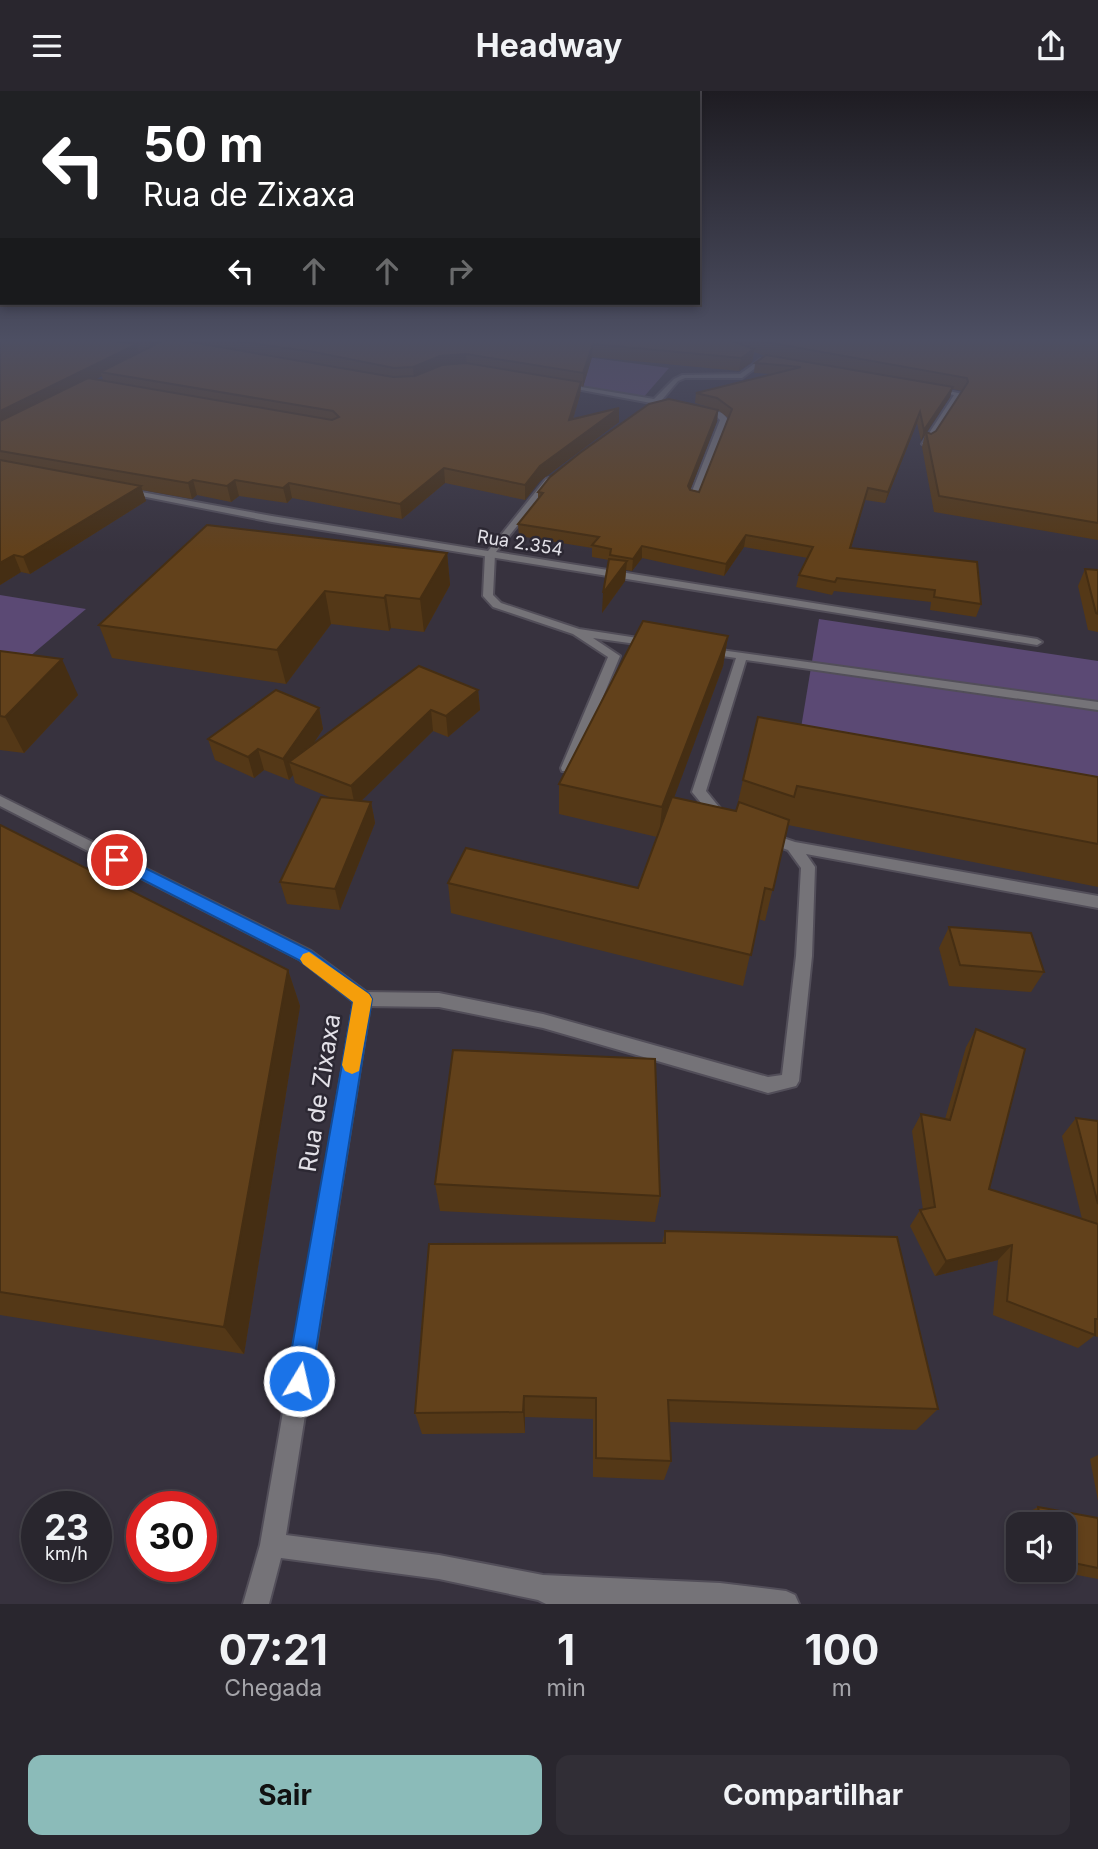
<!DOCTYPE html>
<html lang="pt">
<head>
<meta charset="utf-8">
<style>
	:root { --surface:#29262e; --page:#312e36; --text:#f1f3f6; --muted:#a5a5aa; --line:#45434a; --accent:#8bbbb9 }
	body { margin:0; font-family:Inter,sans-serif; background:var(--page); color:var(--text); height:100vh; display:flex; flex-direction:column; font-size:26px; white-space:nowrap }
	* { box-sizing:border-box; margin:0 }
	p { font-size:23px; color:var(--muted) }
	.icon { flex:none; width:38px; height:38px; fill:none; stroke:currentColor; stroke-width:2; stroke-linecap:round; stroke-linejoin:round }
	.map { position:relative; height:1513px; overflow:hidden }
	.drawer { display:flex; flex-direction:column; background:var(--surface); flex:1 }
	.drawer>* { flex:none }
	.banner { position:absolute; left:0px; top:0px; width:700px; height:214px; box-shadow:0 4px 10px #0003,0 0 0 2px var(--line); background:#202124; color:#fff; overflow:hidden }
	.controls { position:absolute; left:1006px; top:1421px; display:grid; gap:14px }
	.controls a { display:grid; place-items:center; width:70px; height:70px; border-radius:14px; background:var(--surface); box-shadow:0 4px 10px #0003,0 0 0 2px var(--line); font-size:35px }
	.speed { position:absolute; left:21px; top:1400px; display:flex; gap:14px; font-size:35px; font-weight:700; text-align:center }
	.speed>* { display:grid; place-content:center; width:91px; height:91px; border-radius:50%; background:var(--surface); box-shadow:0 4px 10px #0003,0 0 0 2px var(--line); line-height:1 }
	.speed small { font-size:18px; font-weight:400 }
	.speed .limit { border:10px solid #d22; background:#fff; color:#111 }
	.pin { position:absolute; display:grid; place-items:center; width:60px; height:60px; color:#fff; margin:-30px; border:4px solid #fff; border-radius:50%; box-shadow:0 2px 7px #0007 }
	.me { position:absolute; width:77px; margin:-38px; rotate:9deg; stroke-linejoin:round; filter:drop-shadow(0 0 5px #0008) }
	.turn { display:flex; align-items:center; gap:24px; height:147px; padding:0 28px; font-size:32px }
	.turn .icon { width:91px; height:91px; stroke-width:2.5 }
	.turn b { display:block; font-size:49px; line-height:60px }
	.lanes { display:flex; align-items:center; height:66px; padding:0 28px; background:#0003; justify-content:center; gap:35px; direction:ltr }
	.lanes .off { opacity:.35 }
	.eta { display:flex; justify-content:space-evenly; align-items:center; height:119px; text-align:center }
	.eta b { font-size:42px; font-weight:700; line-height:49px }
	.primary-button { display:flex; gap:14px; margin-top:auto; padding:14px 28px }
	.primary-button a { flex:1; height:80px; border-radius:14px; background:var(--accent); color:#111; font-size:28px; font-weight:700; line-height:80px; text-align:center }
	.primary-button a+a { background:var(--page); color:var(--text) }
	header { display:flex; justify-content:space-between; align-items:center; height:91px; padding:0 28px; background:var(--surface); font-size:32px; font-weight:700 }
	.map>svg:first-child { display:block }
	.green { fill:#5b4974 }
	.lines { fill:none; stroke-linecap:round; stroke-linejoin:round }
	.lane-casing { stroke:#524e59; stroke-width:4 }
	.street-casing { stroke:#524e59; stroke-width:4 }
	.lane { fill:#757378; fill-rule:evenodd }
	.street { fill:#757378; fill-rule:evenodd }
	.wall { fill:#543817; fill-rule:evenodd }
	.shaded-wall { fill:#452e13 }
	.building { fill:#62411b; stroke:#452e13; stroke-width:2 }
	.route { fill:#1a73e8; stroke:#114b97; stroke-width:2 }
	.slow { fill:#f59e0b }
	.labels { text-anchor:middle; stroke-width:5; stroke-linejoin:round; paint-order:stroke }
	.far-street-label { font-size:18px; fill:#e2e0e7; stroke:#2c2833 }
	.near-street-label { font-size:24px; fill:#e2e0e7; stroke:#2c2833 }
</style>
</head>
<body>
<header><svg class="icon" aria-label="menu" viewBox="0 0 24 24"><path d="M4 6h16M4 12h16M4 18h16"/></svg>Headway<svg class="icon" aria-label="share" viewBox="0 0 24 24"><path d="M12 15V3M7 8l5-5 5 5M5 13v7h14v-7"/></svg></header>
<div class="map">
<svg width="1098" height="1513" viewBox="0 0 1098 1513">
	<rect width="100%" height="100%" fill="#37323e"/>
	<g class="green">
		<polygon points="510,256 669,277 642,308 473,284"/>
		<polygon points="0,504 86,518 29,566 0,562"/>
		<polygon points="819,528 1098,570 1098,702 799,649"/>
	</g>
	<g class="lines">
		<g class="lane-casing">
			<g id="lane">
				<polygon points="490,460 495,463 493,504 501,512 579,538 651,549 656,552 651,555 593,547 620,565 572,680 562,680 561,677 608,566 573,543 493,516 483,505 485,463"/>
				<polygon points="706,557 1098,611 1098,619 746,569 706,700 728,727 721,732 716,730 692,701 736,567 702,562 702,558"/>
				<polygon points="768,742 795,751 1098,805 1098,817 806,763 815,776 812,865 799,990 796,995 768,1002 543,937 439,916 363,915 357,913 355,908 357,903 363,901 439,902 543,923 768,986 782,984 796,865 801,777 788,759 763,750 761,747"/>
			</g>
		</g>
		<g class="street-casing">
			<g id="street">
				<polygon points="761,268 766,269 742,287 685,287 678,290 661,310 677,312 677,316 674,316 658,313 653,316 649,314 651,312 560,295 563,293 654,308 674,288 682,284 740,283"/>
				<polygon points="932,296 962,303 930,353 926,355 922,353 954,304 930,299"/>
				<polygon points="701,317 723,322 728,329 697,408 693,411 689,408 720,329 717,326 698,321 697,319"/>
				<polygon points="549,387 552,388 552,392 496,461 1037,548 1042,551 1037,554 272,431 121,401 125,398 272,425 488,460 546,388"/>
				<polygon points="0,705 311,860 369,903 371,908 286,1444 439,1464 543,1484 720,1492 786,1500 795,1504 799,1513 546,1513 538,1509 439,1488 281,1467 269,1513 243,1513 260,1454 354,911 299,868 0,715"/>
			</g>
		</g>
		<use href="#lane" class="lane"/>
		<use href="#street" class="street"/>
	</g>
	<g class="wall">
		<path d="M 0,250 L 1098,250 L 1098,449 L 934,421 L 922,356 L 925,343 L 921,350 L 917,332 L 885,412 L 865,409 L 851,457 L 981,513 L 976,526 L 930,519 L 931,511 L 834,500 L 832,504 L 796,496 L 799,484 L 808,467 L 744,456 L 724,485 L 642,467 L 632,480 L 626,479 L 625,490 L 602,522 L 609,469 L 592,466 L 592,457 L 519,445 L 518,433 L 538,408 L 538,401 L 718,319 L 695,312 L 696,302 L 771,283 L 754,282 L 755,272 L 765,265 L 754,261 L 752,271 L 739,280 L 592,266 L 583,296 L 581,295 L 580,304 L 573,328 L 619,317 L 619,331 L 540,390 L 525,409 L 445,392 L 402,428 L 292,407 L 287,412 L 239,405 L 231,411 L 197,404 L 192,408 L 142,399 L 146,410 L 30,483 L 21,481 L 0,494 ZM 102,285 L 103,290 L 96,288 ZM 952,298 L 962,300 L 936,340 L 931,343 L 926,341 L 950,306 ZM 718,319 L 728,327 L 699,401 L 690,399 L 717,330 Z"/>
		<polygon points="447,462 450,494 424,541 391,537 389,540 331,533 286,593 112,567 99,534"/>
		<polygon points="1085,478 1098,479 1098,541 1088,539 1078,495"/>
		<polygon points="728,545 723,575 674,706 736,720 743,689 1098,686 1098,796 788,734 765,830 758,828 743,895 451,822 448,792 638,797 657,746 559,723 559,693"/>
		<polygon points="0,560 78,604 24,662 0,659"/>
		<polygon points="478,599 480,619 448,646 433,640 361,710 371,711 375,732 340,819 287,813 280,791 334,708 295,692 293,684 289,689 264,679 254,687 215,669 208,648 319,617 323,638 313,653"/>
		<polygon points="0,734 288,879 300,915 244,1263 0,1224"/>
		<polygon points="949,836 1044,881 1031,901 949,895 939,857"/>
		<polygon points="976,938 989,1098 1082,1128 1062,1045 1076,1027 1098,1030 1098,1246 1094,1245 1078,1257 993,1224 998,1169 935,1185 910,1135 920,1119 923,1119 912,1040 921,1023 945,1028 966,956"/>
		<polygon points="435,1093 660,1105 655,1131 440,1120"/>
		<polygon points="665,1140 938,1318 916,1339 669,1331 671,1370 664,1389 593,1386 593,1328 525,1326 525,1342 422,1343 415,1322 662,1152"/>
		<polygon points="1098,1364 1098,1410 1090,1368"/>
		<polygon points="1038,1416 1098,1427 1098,1488 1051,1479 1064,1479 1064,1433 1022,1433 1021,1425"/>
	</g>
	<g class="shaded-wall">
		<polygon points="149,250 172,250 152,260"/>
		<polygon points="137,253 140,266 100,281 102,285 0,337 0,320"/>
		<polygon points="593,253 592,266 583,296 583,282"/>
		<polygon points="754,258 752,271 739,280 741,267"/>
		<polygon points="466,263 467,276 414,289 413,276 440,265"/>
		<polygon points="581,291 580,304 568,344 569,329"/>
		<polygon points="953,296 950,306 921,350 924,339"/>
		<polygon points="619,317 619,331 540,390 525,409 525,394 540,375"/>
		<polygon points="718,319 717,330 687,407 688,395"/>
		<polygon points="920,321 917,332 885,412 888,401"/>
		<polygon points="444,377 445,392 402,428 400,413"/>
		<polygon points="193,389 197,404 192,408 188,392"/>
		<polygon points="235,389 239,405 231,411 227,395"/>
		<polygon points="289,392 292,407 287,412 283,397"/>
		<polygon points="141,395 146,410 30,483 23,466"/>
		<polygon points="746,444 744,456 724,485 726,473"/>
		<polygon points="642,455 642,467 632,480 633,468"/>
		<polygon points="447,462 450,494 424,541 420,508"/>
		<polygon points="14,464 21,481 0,494 0,472"/>
		<polygon points="627,470 625,490 602,522 603,502"/>
		<polygon points="325,500 331,533 286,593 277,559"/>
		<polygon points="386,504 391,537 389,540 384,507"/>
		<polygon points="728,545 723,575 659,747 662,716"/>
		<polygon points="62,568 78,604 24,662 5,626"/>
		<polygon points="478,599 480,619 448,646 446,625"/>
		<polygon points="319,617 323,638 299,674 289,671 293,684 289,689 283,668"/>
		<polygon points="431,619 433,640 355,716 351,695"/>
		<polygon points="258,658 264,679 254,687 248,666"/>
		<polygon points="371,711 375,732 340,819 335,798"/>
		<polygon points="288,879 300,915 244,1263 224,1236"/>
		<polygon points="1012,1154 998,1169 935,1185 946,1170"/>
		<polygon points="524,1305 525,1326 525,1342 523,1321"/>
	</g>
	<g class="building">
		<polygon points="0,250 114,250 137,253 0,320"/>
		<polygon points="162,250 185,250 393,286 415,285 442,274 466,272 581,291 569,329 619,317 540,375 525,394 444,377 400,413 289,392 283,397 235,389 227,395 193,389 188,392 0,360 0,330 88,287 332,329 339,326 333,320 100,281"/>
		<polygon points="237,250 732,250 754,258 741,267 593,253 583,282 466,263 440,265 413,276 394,277 314,261"/>
		<polygon points="760,250 1098,250 1098,432 939,405 926,341 931,343 936,340 968,291 967,287"/>
		<polygon points="766,264 953,296 924,339 920,321 888,401 868,397 850,457 977,471 981,513 934,506 935,499 837,487 835,491 799,484 813,456 746,444 726,473 642,455 633,468 610,464 611,458 592,454 599,446 518,433 543,402 538,401 550,386 580,362 649,313 669,308 718,319 688,395 690,399 699,401 732,318 717,307 696,302 801,276 755,272"/>
		<polygon points="0,369 141,395 23,466 14,464 0,472"/>
		<polygon points="207,434 447,462 420,508 386,504 384,507 325,500 277,559 99,534"/>
		<polygon points="609,468 627,470 603,502"/>
		<polygon points="1085,478 1098,479 1098,523 1096,522"/>
		<polygon points="643,530 728,545 662,716 559,693"/>
		<polygon points="0,560 62,568 5,626 0,625"/>
		<polygon points="419,575 478,599 446,625 431,619 351,695 289,671"/>
		<polygon points="276,599 319,617 283,668 258,658 248,666 208,648"/>
		<polygon points="758,626 1098,686 1098,753 797,695 794,706 743,689"/>
		<polygon points="321,706 371,711 335,798 280,791"/>
		<polygon points="672,706 736,720 739,711 789,729 773,799 765,797 751,864 448,792 466,757 638,797"/>
		<polygon points="0,734 288,879 224,1236 0,1201"/>
		<polygon points="949,836 1031,842 1044,881 960,874"/>
		<polygon points="976,938 1025,958 989,1098 1098,1133 1098,1228 1095,1228 1095,1244 1007,1210 1012,1154 946,1170 920,1119 935,1116 921,1023 950,1029"/>
		<polygon points="453,959 655,968 660,1105 435,1093"/>
		<polygon points="1076,1027 1098,1030 1098,1113"/>
		<polygon points="665,1140 897,1146 938,1318 668,1309 671,1370 596,1367 596,1307 524,1305 523,1321 415,1322 429,1153 665,1152"/>
		<polygon points="1038,1416 1098,1427 1098,1477 1064,1470 1064,1433 1041,1433"/>
	</g>
	<linearGradient id="sky" x2="0" y2="1"><stop stop-color="#1e1c22"/><stop offset="0.54" stop-color="#4d4f63"/><stop offset="1" stop-color="#4d4f63" stop-opacity="0"/></linearGradient>
	<rect width="1098" height="461" fill="url(#sky)"/>
	<polygon class="route" points="117,763 311,860 369,903 372,908 311,1290 308,1299 299,1303 290,1299 286,1290 353,911 299,869 112,773 109,769 112,765"/>
	<polygon class="slow" points="309,861 369,903 372,908 359,980 352,983 345,980 342,974 353,911 303,873 300,868 303,863"/>
	<g class="labels">
		<g class="far-street-label">
			<text transform="translate(520 452) rotate(9)" y="6">Rua 2.354</text>
		</g>
		<g class="near-street-label">
			<text transform="translate(320 1002) rotate(-81)" y="8">Rua de Zixaxa</text>
		</g>
	</g>
</svg>
<div class="controls">
<a><svg class="icon" aria-label="sound" viewBox="0 0 24 24"><path d="M4 9h4l5-4v14l-5-4H4zM17 9q2 3 0 6"/></svg></a>
</div>
<div class="speed"><div>23<small>km/h</small></div><div class="limit">30</div></div>
<div class="pin" style="left:117px;top:769px;background:#d93025"><svg class="icon" aria-label="arrive" viewBox="0 0 24 24"><path d="M6 21V4h12l-3 4 3 4H6"/></svg></div>
<svg class="me" style="left:299px;top:1290px" viewBox="-20 -20 40 40"><circle r="17" fill="#1a73e8" stroke="#fff" stroke-width="3"/><path d="M0-11L8 9 0 5-8 9z" fill="#fff"/></svg>
<div class="banner">
<div class="turn"><svg class="icon" aria-label="left" viewBox="0 0 24 24"><path d="M17 20v-9H6M10 6l-5 5 5 5"/></svg><div><b>50 m</b>Rua de Zixaxa</div></div>
<div class="lanes"><svg class="icon" aria-label="left" viewBox="0 0 24 24"><path d="M17 20v-9H6M10 6l-5 5 5 5"/></svg><svg class="icon off" aria-label="ahead" viewBox="0 0 24 24"><path d="M12 20V5M6 11l6-6 6 6"/></svg><svg class="icon off" aria-label="ahead" viewBox="0 0 24 24"><path d="M12 20V5M6 11l6-6 6 6"/></svg><svg class="icon off" aria-label="right" viewBox="0 0 24 24"><path d="M7 20v-9h11M14 6l5 5-5 5"/></svg></div>
</div>
</div>
<section class="drawer">
<div class="eta">
<div><b>07:21</b><p>Chegada</p></div>
<div><b>1</b><p>min</p></div>
<div><b>100</b><p>m</p></div>
</div>
<div class="primary-button"><a>Sair</a><a>Compartilhar</a></div>
</section>
</body>
</html>
